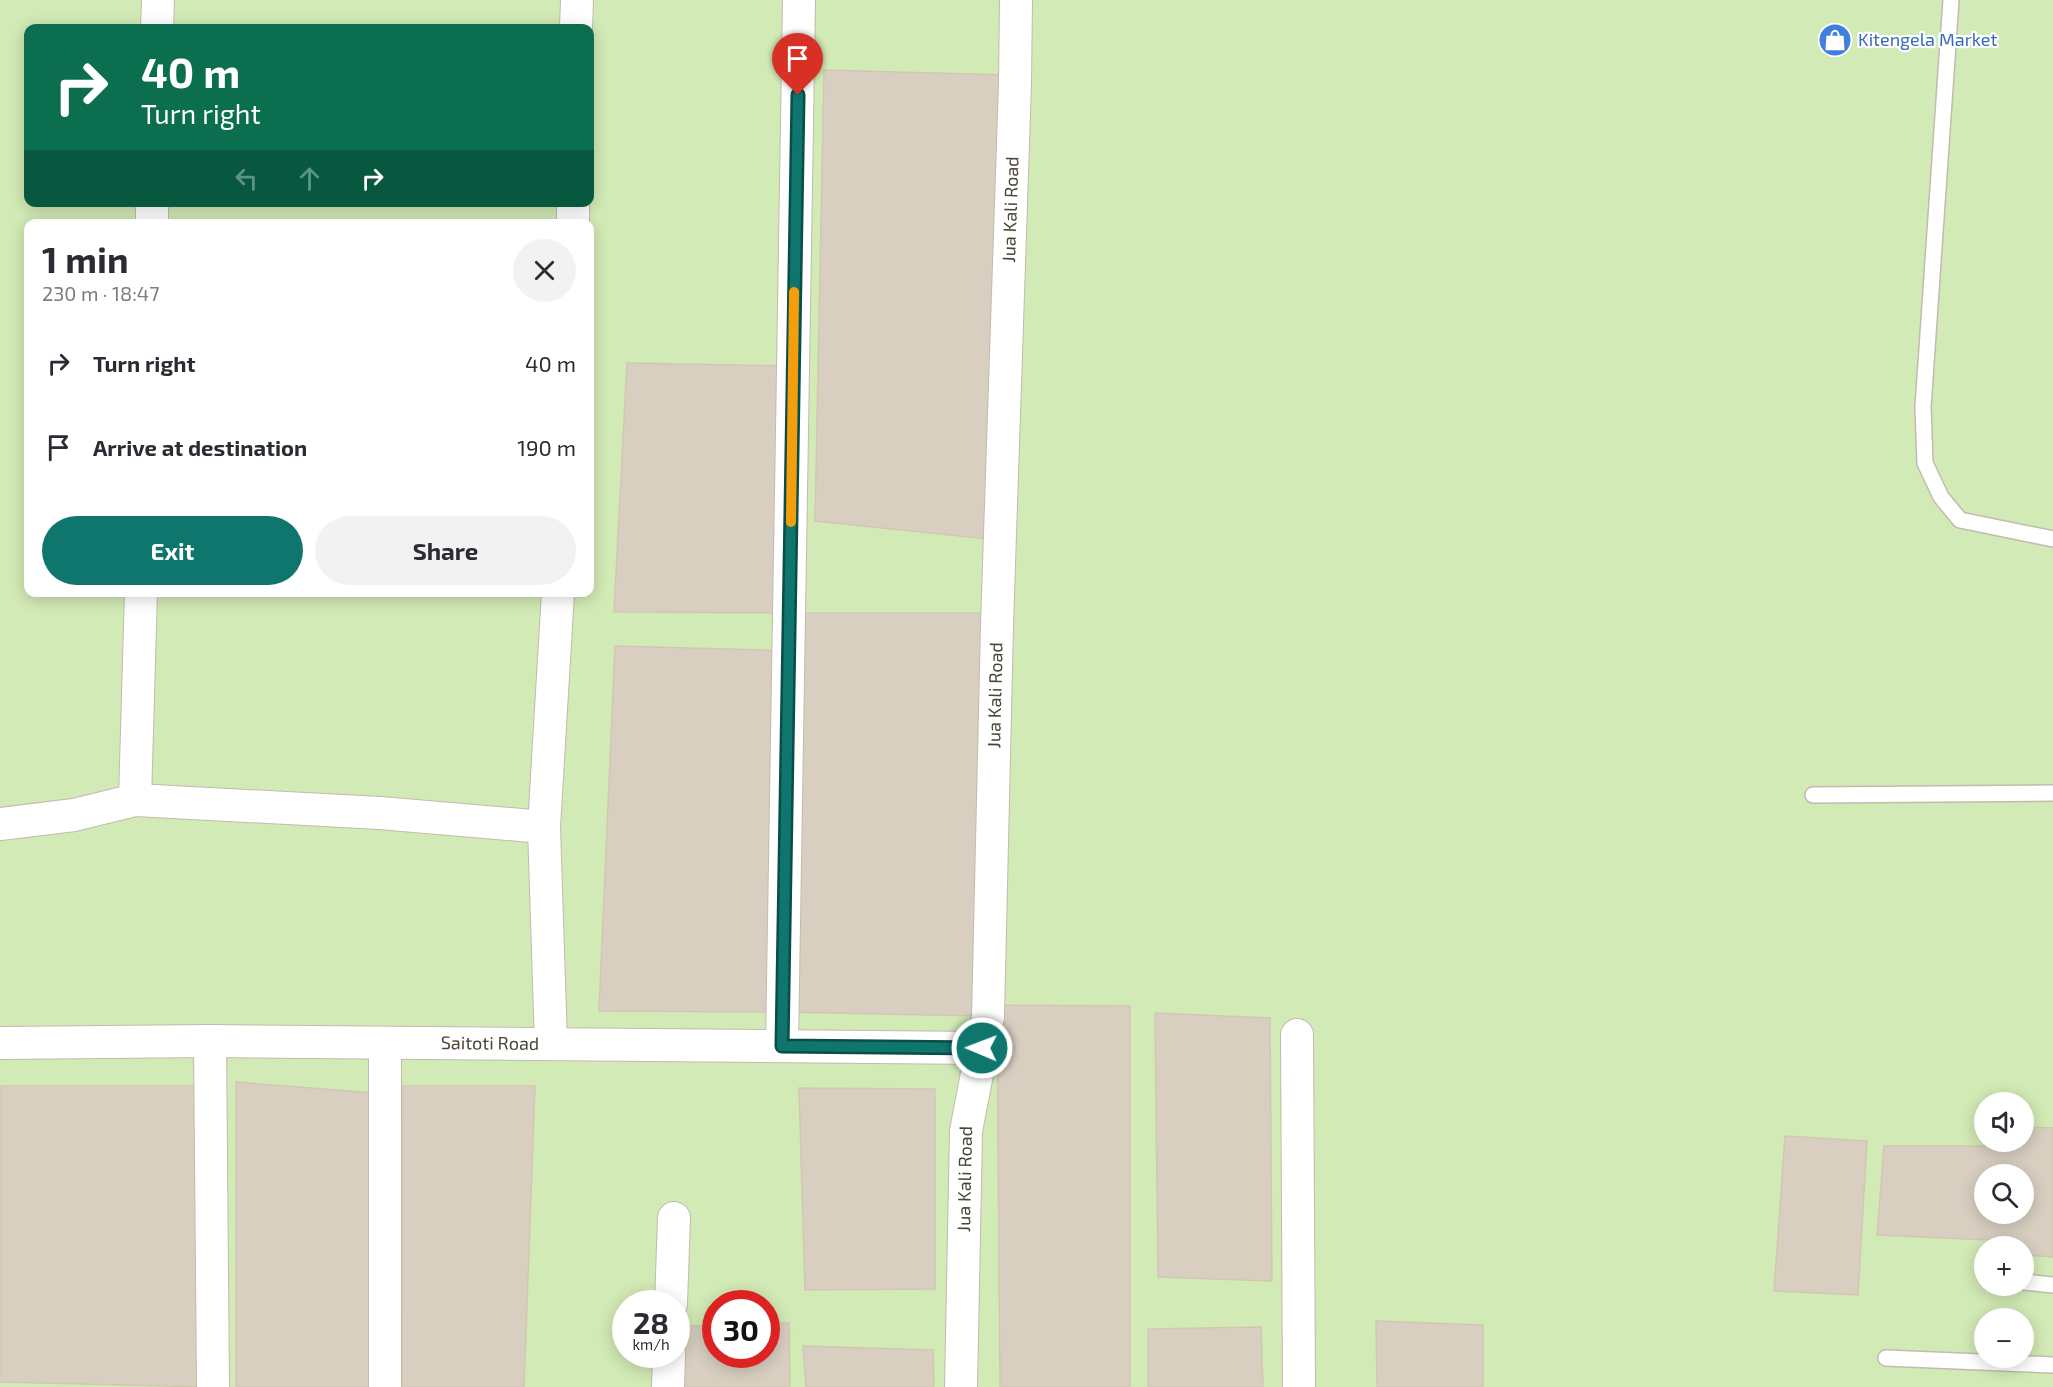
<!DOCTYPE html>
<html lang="en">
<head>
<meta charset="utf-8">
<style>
	:root { --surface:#fff; --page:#f2f2f3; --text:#2b2b33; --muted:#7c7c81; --accent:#0f766e }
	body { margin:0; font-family:"Exo 2",sans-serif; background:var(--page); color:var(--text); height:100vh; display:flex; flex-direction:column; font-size:22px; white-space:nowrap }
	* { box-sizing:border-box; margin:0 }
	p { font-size:20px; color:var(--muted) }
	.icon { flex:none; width:33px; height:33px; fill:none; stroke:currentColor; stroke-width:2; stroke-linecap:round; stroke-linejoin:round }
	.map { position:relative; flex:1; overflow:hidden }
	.drawer { position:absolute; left:24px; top:219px; width:570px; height:378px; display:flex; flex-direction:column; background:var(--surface); border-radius:12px; box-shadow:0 3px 15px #0003 }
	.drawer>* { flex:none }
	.top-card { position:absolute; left:24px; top:24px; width:570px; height:183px; border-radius:12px; box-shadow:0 3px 15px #0003; background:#0b6e4f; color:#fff; overflow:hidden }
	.tools { position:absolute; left:1974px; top:1092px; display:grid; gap:12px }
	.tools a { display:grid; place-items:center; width:60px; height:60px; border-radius:50%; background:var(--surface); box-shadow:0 3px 15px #0003; font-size:30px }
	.speed { position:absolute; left:612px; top:1290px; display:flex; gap:12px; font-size:30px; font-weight:700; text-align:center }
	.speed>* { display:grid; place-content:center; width:78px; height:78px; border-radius:50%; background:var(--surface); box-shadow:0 3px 15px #0003; line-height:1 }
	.speed small { font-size:15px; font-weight:400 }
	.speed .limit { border:9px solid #d22; background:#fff; color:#111 }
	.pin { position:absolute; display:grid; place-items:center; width:51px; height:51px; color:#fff; margin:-62px -26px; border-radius:50% 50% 50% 0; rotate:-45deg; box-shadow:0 0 6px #0007 }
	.pin .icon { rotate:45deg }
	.me { position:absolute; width:66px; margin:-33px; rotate:271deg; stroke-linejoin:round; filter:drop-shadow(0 0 4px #0008) }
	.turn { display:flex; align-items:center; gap:21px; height:126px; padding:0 18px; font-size:27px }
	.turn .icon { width:78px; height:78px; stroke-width:2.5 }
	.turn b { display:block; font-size:42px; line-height:51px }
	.lanes { display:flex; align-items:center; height:57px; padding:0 18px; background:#0003; justify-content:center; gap:30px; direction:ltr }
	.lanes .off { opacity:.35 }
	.round { display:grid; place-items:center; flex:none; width:63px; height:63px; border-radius:32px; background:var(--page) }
	.summary { display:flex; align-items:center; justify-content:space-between; height:102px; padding:0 18px }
	h1 { font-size:36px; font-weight:700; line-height:45px }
	.action { display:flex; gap:12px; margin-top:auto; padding:12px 18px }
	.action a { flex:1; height:69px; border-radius:36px; background:var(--accent); color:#fff; font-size:24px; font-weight:700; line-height:69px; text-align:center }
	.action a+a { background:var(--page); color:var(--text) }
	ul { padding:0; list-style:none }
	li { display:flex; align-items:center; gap:18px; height:84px; padding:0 18px }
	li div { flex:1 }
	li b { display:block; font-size:22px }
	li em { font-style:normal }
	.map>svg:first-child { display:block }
	.green { fill:#d2eab5; fill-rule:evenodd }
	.building { fill:#d8cfc1; stroke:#d3c7b4; stroke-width:1.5; fill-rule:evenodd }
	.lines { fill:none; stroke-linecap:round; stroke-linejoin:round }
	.lane-casing { stroke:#c2bbae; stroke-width:18 }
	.street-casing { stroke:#c2bbae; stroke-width:34 }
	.lane { stroke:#fff; stroke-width:15 }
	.street { stroke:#fff; stroke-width:32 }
	.route-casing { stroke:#0a4d48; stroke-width:15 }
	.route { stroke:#0f766e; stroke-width:10 }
	.slow { stroke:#f59e0b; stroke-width:10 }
	.labels { text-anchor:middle; stroke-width:4.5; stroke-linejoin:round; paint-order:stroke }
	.shop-label { font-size:18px; fill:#366cbe; stroke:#fff; text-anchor:start }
	.street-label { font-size:18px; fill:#4b4439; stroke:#fff }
</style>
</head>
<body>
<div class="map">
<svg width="2053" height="1387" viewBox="0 0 2053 1387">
	<rect width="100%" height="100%" fill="#f6f3ec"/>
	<path class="green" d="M 0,0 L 2053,0 L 2053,1387 L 0,1387 ZM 28,28 L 590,28 L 590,202 L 28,202 ZM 28,224 L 590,224 L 590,592 L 28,592 ZM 1984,1102 L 2024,1102 L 2024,1142 L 1984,1142 ZM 1984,1174 L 2024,1174 L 2024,1214 L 1984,1214 ZM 1984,1246 L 2024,1246 L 2024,1286 L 1984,1286 ZM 626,1304 L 676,1304 L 676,1354 L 626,1354 ZM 716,1304 L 766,1304 L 766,1354 L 716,1354 ZM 1984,1318 L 2024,1318 L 2024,1358 L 1984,1358 Z"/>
	<g class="building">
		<polygon points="824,70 1007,75 988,539 815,521"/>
		<polygon points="627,363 795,366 798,613 614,612"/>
		<polygon points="798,613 985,613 980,1016 783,1012"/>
		<polygon points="615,646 797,651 783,1012 599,1011"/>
		<polygon points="997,1005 1130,1006 1130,1387 1000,1387"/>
		<polygon points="1155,1013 1270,1018 1272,1281 1158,1277"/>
		<polygon points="236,1082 373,1093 376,1387 236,1387"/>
		<polygon points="0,1086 202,1086 206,1387 0,1382"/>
		<polygon points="403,1086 535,1086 524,1387 402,1387"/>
		<polygon points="799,1088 935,1089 935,1289 805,1290"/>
		<path d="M 2024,1127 L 2053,1128 L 2053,1257 L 2024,1255 L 2024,1246 L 2014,1246 L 2013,1241 L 1877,1235 L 1884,1146 L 1991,1146 L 1992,1142 L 2024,1142 ZM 1984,1174 L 2024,1174 L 2024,1214 L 1984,1214 Z"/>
		<polygon points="1785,1136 1867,1141 1858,1295 1774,1291"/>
		<polygon points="1376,1321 1483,1325 1483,1387 1377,1387"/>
		<polygon points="789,1323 790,1387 677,1387 676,1327 716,1325 716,1354 766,1354 766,1324"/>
		<polygon points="1261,1327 1263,1387 1148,1387 1148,1329"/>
		<polygon points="803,1346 933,1350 934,1387 806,1387"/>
	</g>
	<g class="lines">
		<g class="lane-casing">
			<g id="lane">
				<polyline points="1951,0 1923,407 1925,463 1941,497 1960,520 2053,539"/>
				<polyline points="1813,795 2053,793"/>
				<polyline points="2024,1282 2053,1285"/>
				<polyline points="1886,1358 2053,1365"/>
			</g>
		</g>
		<g class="street-casing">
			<g id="street">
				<polyline points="157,28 158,0"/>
				<polyline points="576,28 577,0"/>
				<polyline points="152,224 152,202"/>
				<polyline points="573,224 573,202"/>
				<polyline points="135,800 141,592"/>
				<polyline points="0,824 74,815 135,800 380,813 544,827 551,1044"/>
				<polyline points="544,827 558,592"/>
				<polyline points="1297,1035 1299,1387"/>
				<polyline points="210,1041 213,1387"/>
				<path id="s1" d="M 0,1043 L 210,1041 L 982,1048"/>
				<polyline points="385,1044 385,1387"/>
				<polyline points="782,1046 799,0"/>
				<polyline points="671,1304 674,1218"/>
				<polyline points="668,1387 669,1354"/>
				<path id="s2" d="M 961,1387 L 966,1131 L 988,1017 L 997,625 L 1015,83 L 1016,0"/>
			</g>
		</g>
		<use href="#lane" class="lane"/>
		<use href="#street" class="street"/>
	</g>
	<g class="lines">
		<g class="route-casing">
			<polyline id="route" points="798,95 782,1046 982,1048"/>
		</g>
		<use href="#route" class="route"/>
		<polyline class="slow" points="791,522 794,292"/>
	</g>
	<defs>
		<g id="shop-disc" transform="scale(1.725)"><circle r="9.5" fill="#3f7fe0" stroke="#fff"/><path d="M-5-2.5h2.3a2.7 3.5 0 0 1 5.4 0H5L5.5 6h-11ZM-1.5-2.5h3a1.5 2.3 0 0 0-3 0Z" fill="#fff"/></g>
	</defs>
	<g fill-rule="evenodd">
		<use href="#shop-disc" x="1835" y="40"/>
	</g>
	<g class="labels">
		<g class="shop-label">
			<text x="1858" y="46">Kitengela Market</text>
		</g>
		<g class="street-label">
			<text dy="6" stroke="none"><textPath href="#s2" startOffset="1180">Jua Kali Road</textPath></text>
			<text dy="6" stroke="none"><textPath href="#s2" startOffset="694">Jua Kali Road</textPath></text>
			<text dy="6" stroke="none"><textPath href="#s1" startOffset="490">Saitoti Road</textPath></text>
			<text dy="6" stroke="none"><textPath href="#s2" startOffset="208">Jua Kali Road</textPath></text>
		</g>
	</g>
</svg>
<div class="tools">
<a><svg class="icon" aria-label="sound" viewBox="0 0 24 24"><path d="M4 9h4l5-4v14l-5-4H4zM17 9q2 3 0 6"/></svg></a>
<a><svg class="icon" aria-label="search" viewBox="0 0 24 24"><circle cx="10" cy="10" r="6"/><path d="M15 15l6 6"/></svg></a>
<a>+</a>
<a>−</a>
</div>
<div class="speed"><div>28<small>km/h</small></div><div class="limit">30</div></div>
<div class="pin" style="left:798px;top:95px;background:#d93025"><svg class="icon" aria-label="arrive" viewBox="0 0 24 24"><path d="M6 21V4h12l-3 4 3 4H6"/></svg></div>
<svg class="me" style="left:982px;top:1048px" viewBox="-20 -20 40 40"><circle r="17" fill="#0f766e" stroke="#fff" stroke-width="3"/><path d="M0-11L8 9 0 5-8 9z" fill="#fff"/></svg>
<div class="top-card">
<div class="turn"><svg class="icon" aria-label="right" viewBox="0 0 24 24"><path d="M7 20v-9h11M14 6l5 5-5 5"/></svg><div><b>40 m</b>Turn right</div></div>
<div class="lanes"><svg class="icon off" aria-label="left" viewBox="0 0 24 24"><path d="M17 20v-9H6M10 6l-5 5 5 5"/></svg><svg class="icon off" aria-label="ahead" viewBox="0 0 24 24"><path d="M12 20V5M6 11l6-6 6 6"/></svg><svg class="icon" aria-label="right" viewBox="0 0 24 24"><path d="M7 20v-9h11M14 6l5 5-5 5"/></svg></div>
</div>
<section class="drawer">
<div class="summary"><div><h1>1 min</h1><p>230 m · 18:47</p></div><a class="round"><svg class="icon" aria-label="close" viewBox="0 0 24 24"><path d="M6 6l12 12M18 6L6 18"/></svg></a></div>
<ul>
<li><svg class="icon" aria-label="right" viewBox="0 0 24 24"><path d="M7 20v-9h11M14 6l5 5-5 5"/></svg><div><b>Turn right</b></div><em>40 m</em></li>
<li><svg class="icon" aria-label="arrive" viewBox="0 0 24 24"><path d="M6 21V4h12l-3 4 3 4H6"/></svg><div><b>Arrive at destination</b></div><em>190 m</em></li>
</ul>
<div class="action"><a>Exit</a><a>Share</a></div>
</section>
</div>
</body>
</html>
